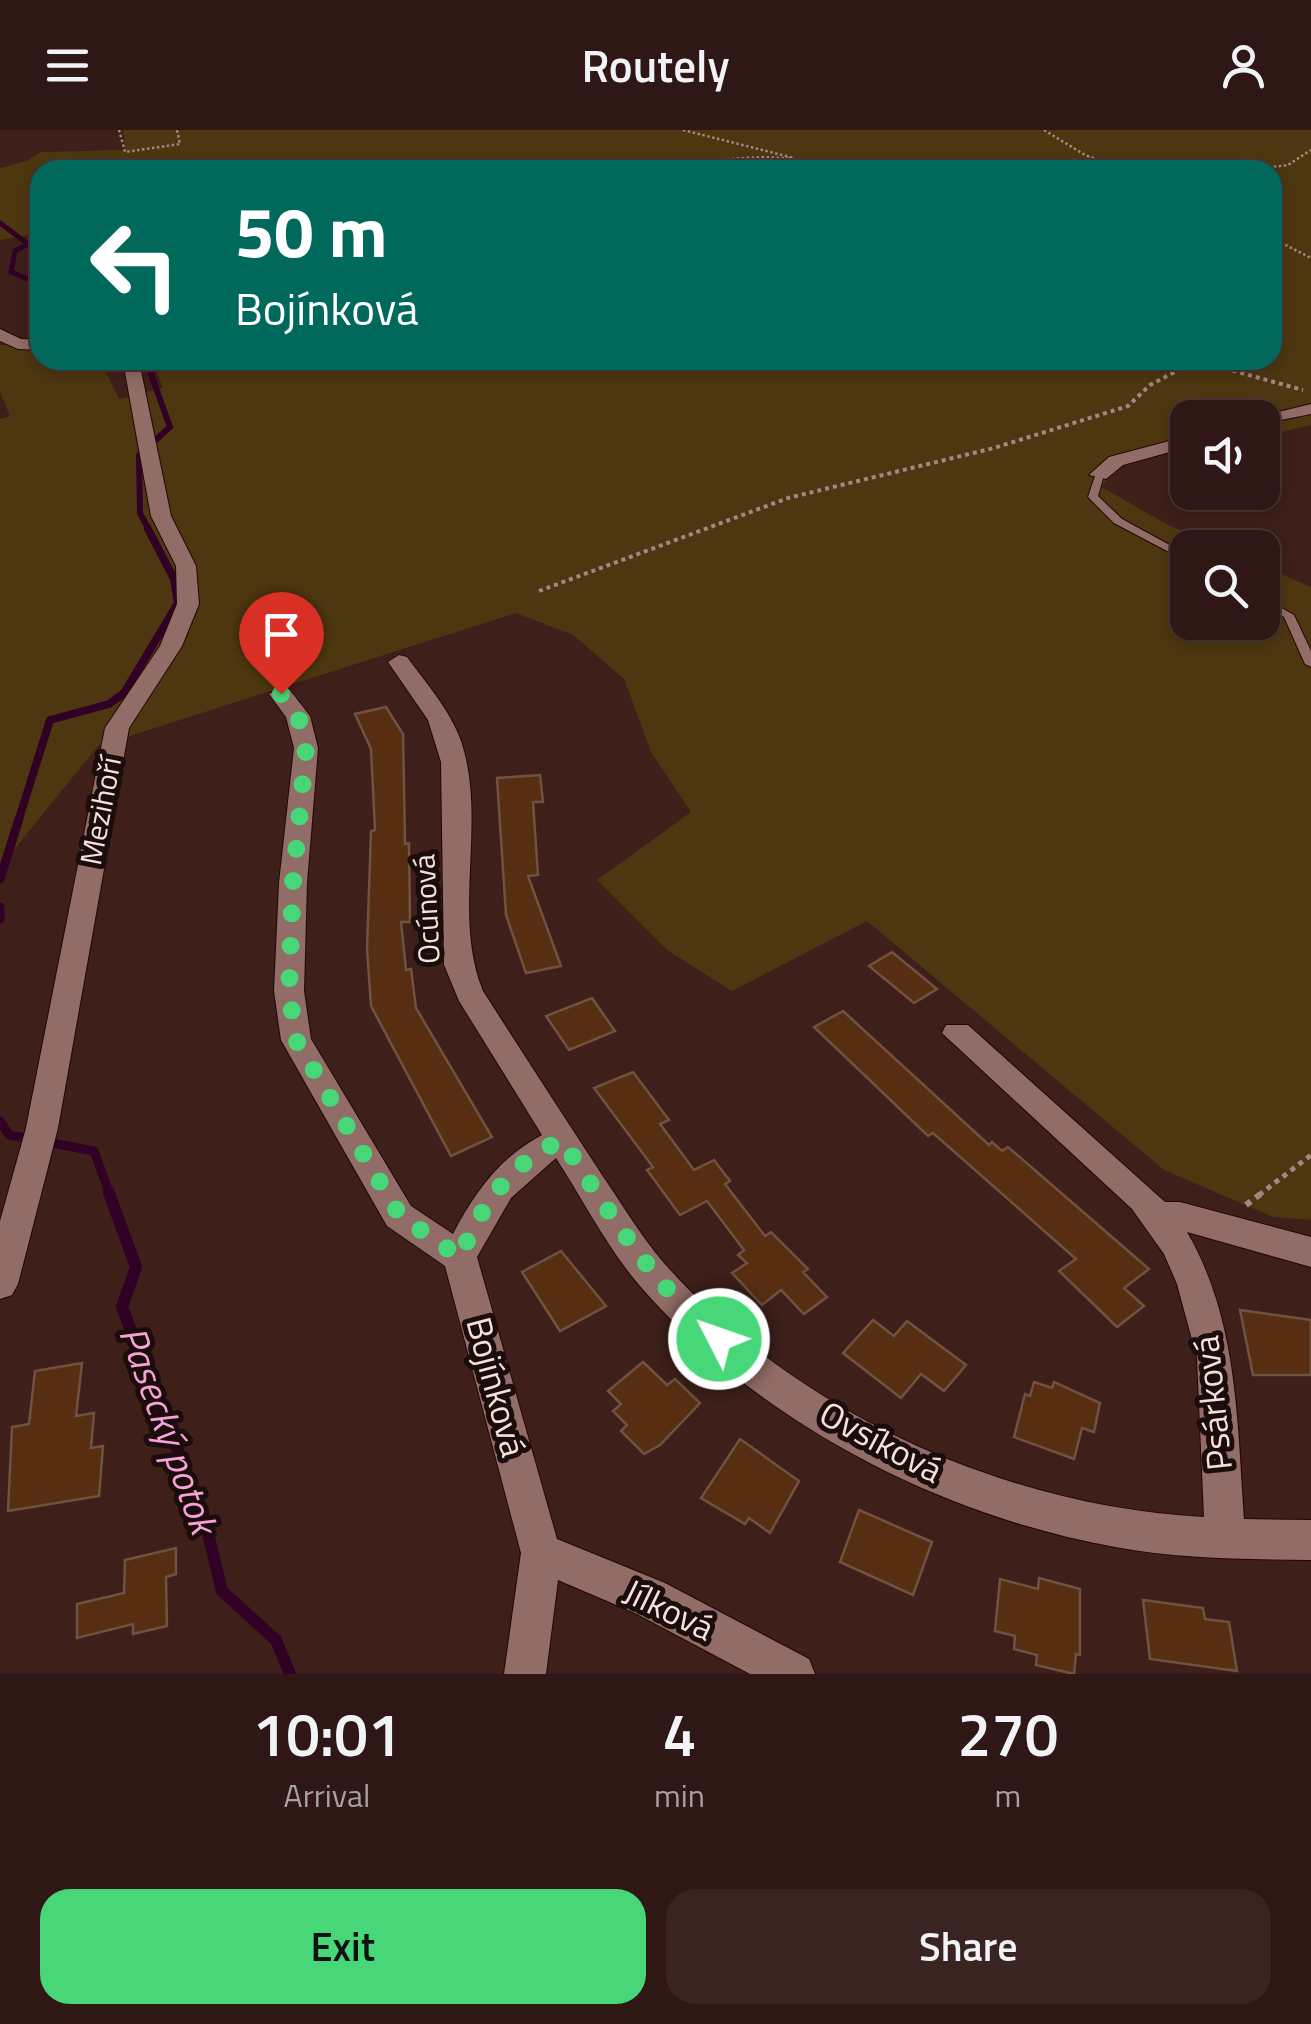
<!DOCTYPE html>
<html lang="en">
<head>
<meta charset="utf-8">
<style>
	:root { --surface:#2e1714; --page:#3a2422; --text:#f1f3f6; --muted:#a79fa0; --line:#493634; --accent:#47d779 }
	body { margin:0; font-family:"Titillium Web",sans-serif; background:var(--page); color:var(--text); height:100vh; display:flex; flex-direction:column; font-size:38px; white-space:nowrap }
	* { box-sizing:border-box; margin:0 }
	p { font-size:32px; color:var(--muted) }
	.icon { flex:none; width:55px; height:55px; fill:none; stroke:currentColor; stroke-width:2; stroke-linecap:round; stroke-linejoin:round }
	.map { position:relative; height:1544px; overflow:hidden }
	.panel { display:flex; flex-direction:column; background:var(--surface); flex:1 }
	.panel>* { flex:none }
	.hud { position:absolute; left:30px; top:30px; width:1252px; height:210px; border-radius:30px; box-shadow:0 5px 15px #0003,0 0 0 2px var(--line); background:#00695c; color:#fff; overflow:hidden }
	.controls { position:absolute; left:1170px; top:270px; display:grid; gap:20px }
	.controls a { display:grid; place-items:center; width:110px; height:110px; border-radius:20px; background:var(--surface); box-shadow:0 5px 15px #0003,0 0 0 2px var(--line); font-size:50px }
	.pin { position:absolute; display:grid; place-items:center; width:85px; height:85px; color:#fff; margin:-102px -42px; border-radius:50% 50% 50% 0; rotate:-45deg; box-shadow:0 0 10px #0007 }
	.pin .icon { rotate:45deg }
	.me { position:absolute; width:110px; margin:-55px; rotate:311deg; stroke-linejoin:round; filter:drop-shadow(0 0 8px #0008) }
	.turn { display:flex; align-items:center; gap:35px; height:210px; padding:0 40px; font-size:45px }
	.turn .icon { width:130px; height:130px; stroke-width:2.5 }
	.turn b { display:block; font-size:70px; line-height:85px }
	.eta { display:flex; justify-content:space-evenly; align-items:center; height:170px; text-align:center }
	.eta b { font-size:60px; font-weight:600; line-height:70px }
	.primary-button { display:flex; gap:20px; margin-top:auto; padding:20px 40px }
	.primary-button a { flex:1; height:115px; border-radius:30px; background:var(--accent); color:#111; font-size:40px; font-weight:600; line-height:115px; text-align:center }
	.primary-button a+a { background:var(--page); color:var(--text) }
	header { display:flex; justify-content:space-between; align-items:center; height:130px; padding:0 40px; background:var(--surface); font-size:45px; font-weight:600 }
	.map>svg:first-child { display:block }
	.green { fill:#4d3710 }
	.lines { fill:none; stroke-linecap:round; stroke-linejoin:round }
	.stream-far4 { stroke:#320025; stroke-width:5 }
	.stream-far3 { stroke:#320025; stroke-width:6 }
	.stream-far2 { stroke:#320025; stroke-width:8 }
	.stream-far1 { stroke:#320025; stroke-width:9 }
	.stream { stroke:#320025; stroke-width:12 }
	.building { fill:#572e11; stroke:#6f523f; stroke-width:2.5 }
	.service-casing { stroke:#230705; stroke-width:2 }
	.minor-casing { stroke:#230705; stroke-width:2 }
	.path-far3 { stroke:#a28884; stroke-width:2.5; stroke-dasharray:2.5 2.5; stroke-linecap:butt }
	.path-far2 { stroke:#a28884; stroke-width:4; stroke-dasharray:4 4; stroke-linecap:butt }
	.path-far1 { stroke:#a28884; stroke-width:5; stroke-dasharray:5 5; stroke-linecap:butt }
	.path { stroke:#a28884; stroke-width:6; stroke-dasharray:6 6; stroke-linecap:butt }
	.service { fill:#926c66; fill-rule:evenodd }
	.minor { fill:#926c66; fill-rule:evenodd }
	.route { stroke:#47d779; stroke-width:18; stroke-dasharray:0 32.4 }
	.labels { text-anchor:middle; stroke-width:10; stroke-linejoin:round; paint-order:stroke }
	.street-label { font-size:30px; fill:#f6e0dc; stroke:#1b0d0b }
	.near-street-label { font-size:35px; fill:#f6e0dc; stroke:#1b0d0b }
	.near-water-label { font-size:38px; font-style:italic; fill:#f6a2d8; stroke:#1b0d0b }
</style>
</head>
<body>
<header><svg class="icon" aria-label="menu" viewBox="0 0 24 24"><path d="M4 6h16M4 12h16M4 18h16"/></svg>Routely<svg class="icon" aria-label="person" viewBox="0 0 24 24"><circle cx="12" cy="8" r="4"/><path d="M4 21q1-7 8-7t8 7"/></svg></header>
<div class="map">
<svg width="1311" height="1544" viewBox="0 0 1311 1544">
	<rect width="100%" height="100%" fill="#3e1f1a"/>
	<polygon class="green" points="123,0 1311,0 1311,295 1272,304 1263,300 1262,288 1188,288 1187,312 1114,339 1102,357 1168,395 1220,417 1188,418 1188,492 1262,492 1263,436 1311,457 1311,1090 1273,1087 1164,1040 867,791 732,861 667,820 597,750 691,682 651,622 624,549 573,505 516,483 98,616 0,737 0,289 10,286 0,262 0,215 40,215 40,230 100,230 119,269 163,258 152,230 1272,230 1272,40 40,40 40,103 0,110 0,38 27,31 41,22 125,20"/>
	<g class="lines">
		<polyline class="stream-far4" points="0,93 28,114 15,121 11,142 40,154"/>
		<polyline class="stream-far3" points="146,230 170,297 139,325 140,383 150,402"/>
		<polyline class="stream-far2" points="18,692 50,590 109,574 124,563 178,473 174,449 148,399"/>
		<g class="stream-far1">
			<polyline points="0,749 19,689"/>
			<polyline points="0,777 0,789"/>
			<polyline points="0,991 9,1005 94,1021 110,1065"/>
		</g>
		<polyline class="stream" points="109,1063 136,1137 122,1177 205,1391 222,1461 276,1510 290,1544"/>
	</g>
	<g class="building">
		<polygon points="386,577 403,604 405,714 409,713 410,792 401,792 406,840 411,839 416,878 492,1007 451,1026 371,876 367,819 371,701 375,700 371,619 355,584"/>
		<polygon points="540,645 543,672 533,672 538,745 528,746 561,836 526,843 506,785 497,648"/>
		<polygon points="892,822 937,859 914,873 869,836"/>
		<polygon points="592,868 615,901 569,920 546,886"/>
		<polygon points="843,881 989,1015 992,1012 1002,1021 1008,1017 1149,1139 1124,1158 1144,1176 1117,1197 1059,1141 1076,1129 933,1003 928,1006 814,897"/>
		<polygon points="633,942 669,990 660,994 694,1040 714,1030 730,1051 725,1054 765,1106 771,1102 808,1139 803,1142 827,1167 804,1184 781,1160 762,1175 732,1143 747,1133 738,1125 744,1120 707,1071 680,1085 647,1040 653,1037 594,958"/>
		<polygon points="561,1121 606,1176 560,1201 522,1142"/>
		<polygon points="1240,1180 1311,1190 1311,1245 1253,1245"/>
		<polygon points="873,1190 894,1206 907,1191 966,1235 944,1261 921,1244 901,1268 843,1223"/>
		<polygon points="643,1232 667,1255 675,1249 700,1273 660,1315 644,1324 621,1301 627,1295 613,1281 621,1274 608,1261"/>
		<polygon points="82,1233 76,1286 94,1283 91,1318 103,1316 99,1366 8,1381 12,1297 29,1294 35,1241"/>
		<polygon points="1034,1252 1052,1258 1054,1252 1100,1273 1094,1302 1082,1298 1074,1329 1014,1307 1025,1264 1030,1266"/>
		<polygon points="740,1309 799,1351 770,1403 749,1388 745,1394 701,1368"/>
		<polygon points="859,1380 932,1412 913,1465 840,1432"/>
		<polygon points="176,1418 176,1444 166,1447 167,1496 133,1504 133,1494 77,1508 77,1474 124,1463 125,1430"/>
		<polygon points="1039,1448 1080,1459 1080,1525 1076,1524 1074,1544 1036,1535 1037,1525 1014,1519 1015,1506 995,1501 1000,1449 1038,1459"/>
		<polygon points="1143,1470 1203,1478 1205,1489 1229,1492 1237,1541 1150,1529"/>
	</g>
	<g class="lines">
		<g class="service-casing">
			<g id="service">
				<polygon points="1096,343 1104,345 1098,366 1122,389 1188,425 1188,432 1114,393 1088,367"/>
				<polygon points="1262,467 1294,485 1311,521 1311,537 1305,534 1284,487 1262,475"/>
			</g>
		</g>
		<g class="minor-casing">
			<g id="minor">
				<polygon points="0,199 21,209 40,210 40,220 18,219 0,211"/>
				<polygon points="116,230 133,230 141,241 171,386 196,436 199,474 182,516 129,598 58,998 18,1154 12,1165 0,1169 0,1091 26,998 105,598 160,516 177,474 176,436 151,386 125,242"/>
				<polygon points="1311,274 1311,284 1262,294 1262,288 1254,288"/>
				<polygon points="1188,306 1188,317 1123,335 1106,349 1089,345 1109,327"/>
				<path d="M 399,525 L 407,527 C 426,553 450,580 461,611 C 488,692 451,782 483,861 C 522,922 562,984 602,1045 C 622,1074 640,1105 663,1132 C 795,1282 1005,1377 1204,1387 L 1197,1228 L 1177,1154 L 1164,1124 L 1132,1079 L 942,903 L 946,895 L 968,895 L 1165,1072 L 1180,1072 L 1311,1107 L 1311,1137 L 1187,1102 C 1238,1190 1237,1290 1244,1389 L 1311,1390 L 1311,1430 C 1245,1429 1180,1429 1115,1417 C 938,1385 757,1291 639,1155 C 607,1117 583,1070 556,1028 L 511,1068 L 477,1127 L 557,1409 L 665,1453 L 809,1529 L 815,1544 L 750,1544 L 635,1483 L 558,1450 L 546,1544 L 504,1544 L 521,1423 L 445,1136 L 387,1096 L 281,910 L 274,861 L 279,753 L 294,618 L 286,587 L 269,564 L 281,557 L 289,559 L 310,586 L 318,618 L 307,753 L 304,861 L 311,909 L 411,1076 L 453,1104 C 474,1063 500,1027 542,1005 L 459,871 L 444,835 L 441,632 L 428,590 L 388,532 Z"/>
			</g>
		</g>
		<g class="path-far3">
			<polyline points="119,0 125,22 180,14 177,0"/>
			<polyline points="683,0 794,28"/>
			<polyline points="1044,0 1085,25 1124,40"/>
			<polyline points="542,40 764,27 796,29 819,40"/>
			<polyline points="1249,40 1288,35 1311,20"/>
			<polyline points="1272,108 1311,128"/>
		</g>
		<g class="path-far2">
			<polyline points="1194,230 1303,260"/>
			<polyline points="539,461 788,368 994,318 1128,276 1150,255 1196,231"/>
		</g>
		<polyline class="path-far1" points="1259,1065 1311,1025"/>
		<polyline class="path" points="1246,1075 1262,1063"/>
		<use href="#service" class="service"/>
		<use href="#minor" class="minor"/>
	</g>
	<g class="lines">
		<path class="route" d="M 281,564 L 298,586 L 306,618 L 293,753 L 289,861 L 296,910 L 400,1086 L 460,1127 C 482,1075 509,1034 562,1010 C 609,1081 652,1155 719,1209"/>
	</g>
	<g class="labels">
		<g class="street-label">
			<text transform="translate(101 681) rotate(-79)" y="10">Mezihoří</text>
			<text transform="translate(427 779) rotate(-93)" y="10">Ocúnová</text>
		</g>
		<g class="near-street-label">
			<text transform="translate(496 1257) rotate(75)" y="12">Bojínková</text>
			<text transform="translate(1213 1273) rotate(-96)" y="12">Psárková</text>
			<text transform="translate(881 1312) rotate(28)" y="12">Ovsíková</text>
			<text transform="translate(669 1480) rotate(26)" y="12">Jílková</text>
		</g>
		<g class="near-water-label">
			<text transform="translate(168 1300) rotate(70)" y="13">Pasecký potok</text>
		</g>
	</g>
</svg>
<div class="controls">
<a><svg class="icon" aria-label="sound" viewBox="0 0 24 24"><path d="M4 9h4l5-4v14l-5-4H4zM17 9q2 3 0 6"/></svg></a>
<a><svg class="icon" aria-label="search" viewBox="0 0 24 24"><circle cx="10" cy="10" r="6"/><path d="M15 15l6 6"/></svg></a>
</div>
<div class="pin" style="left:281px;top:564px;background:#d93025"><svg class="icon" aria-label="arrive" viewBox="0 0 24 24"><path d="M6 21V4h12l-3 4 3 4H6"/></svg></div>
<svg class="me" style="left:719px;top:1209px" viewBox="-20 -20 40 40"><circle r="17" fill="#47d779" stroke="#fff" stroke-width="3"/><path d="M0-11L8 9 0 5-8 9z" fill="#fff"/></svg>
<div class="hud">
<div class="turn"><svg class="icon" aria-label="left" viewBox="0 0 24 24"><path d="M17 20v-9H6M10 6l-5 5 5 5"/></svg><div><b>50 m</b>Bojínková</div></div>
</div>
</div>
<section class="panel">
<div class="eta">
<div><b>10:01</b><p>Arrival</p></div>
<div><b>4</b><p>min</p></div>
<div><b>270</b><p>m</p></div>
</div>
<div class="primary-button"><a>Exit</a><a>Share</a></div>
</section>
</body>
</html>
